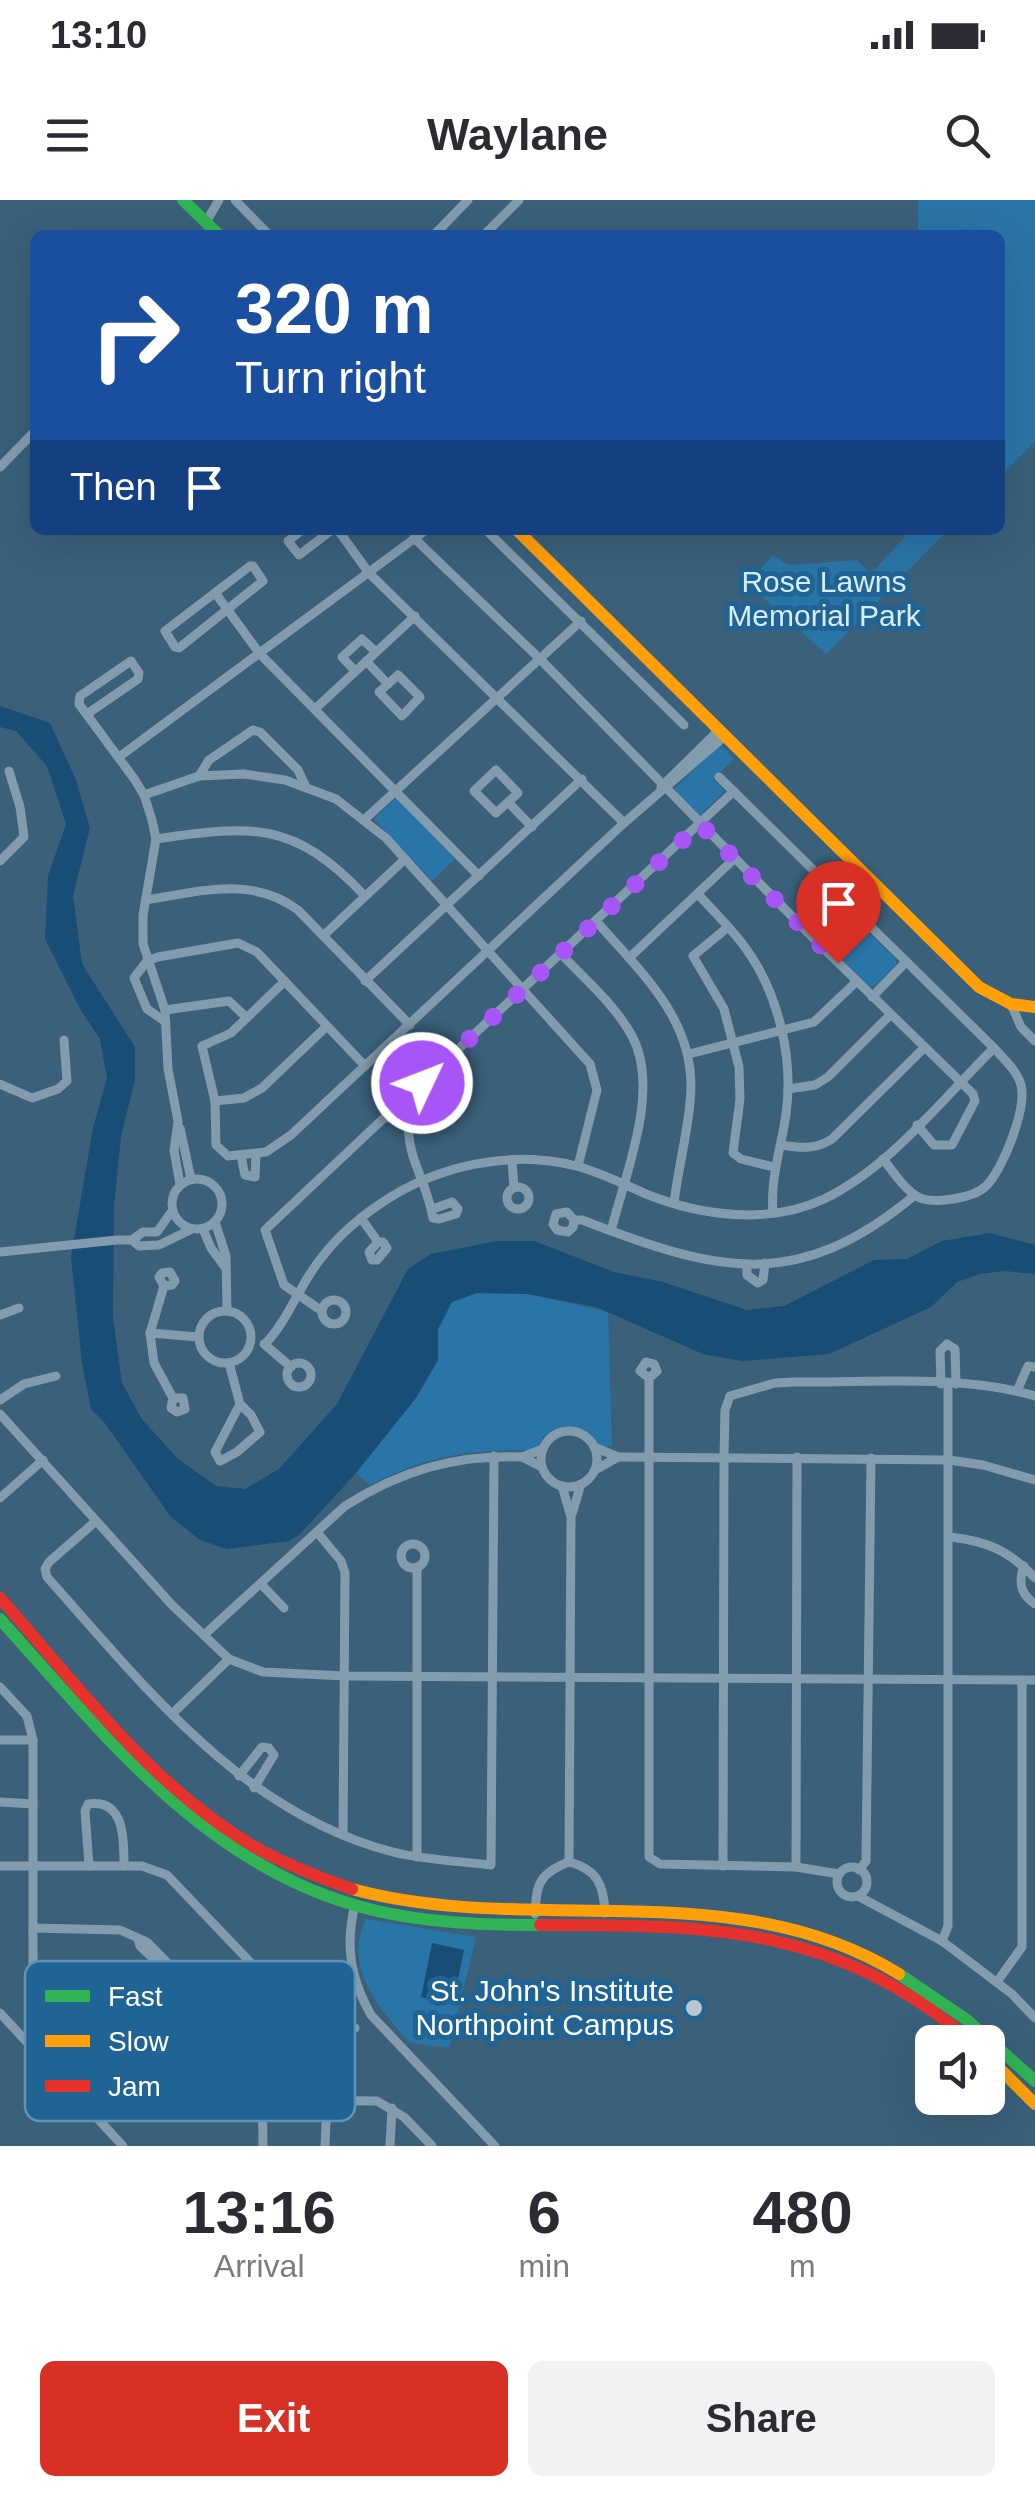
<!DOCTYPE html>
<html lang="en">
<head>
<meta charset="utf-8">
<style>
	:root { --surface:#fff; --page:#f2f2f3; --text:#2b2b33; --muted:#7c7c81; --accent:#d93025 }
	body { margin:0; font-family:Helvetica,sans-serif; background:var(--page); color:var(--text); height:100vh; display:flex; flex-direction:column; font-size:38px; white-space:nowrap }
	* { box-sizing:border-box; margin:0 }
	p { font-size:32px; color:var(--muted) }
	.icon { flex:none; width:55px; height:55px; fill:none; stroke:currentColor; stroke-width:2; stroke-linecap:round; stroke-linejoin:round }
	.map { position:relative; height:1946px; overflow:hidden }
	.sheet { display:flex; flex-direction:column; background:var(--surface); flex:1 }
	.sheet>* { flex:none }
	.hud { position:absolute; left:30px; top:30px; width:975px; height:305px; border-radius:15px; box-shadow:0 10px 40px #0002; background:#1a4fa0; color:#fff; overflow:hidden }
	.controls { position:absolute; left:915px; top:1825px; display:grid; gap:20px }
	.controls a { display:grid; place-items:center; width:90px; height:90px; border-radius:15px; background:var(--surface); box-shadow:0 10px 40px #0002; font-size:50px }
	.pin { position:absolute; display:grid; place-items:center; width:85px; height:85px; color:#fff; margin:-102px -42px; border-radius:50% 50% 50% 0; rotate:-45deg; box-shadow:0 0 10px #0007 }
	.pin .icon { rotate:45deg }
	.me { position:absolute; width:110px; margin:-55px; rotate:47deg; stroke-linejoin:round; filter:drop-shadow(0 0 8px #0008) }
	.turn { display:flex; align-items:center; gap:35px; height:210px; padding:0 40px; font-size:45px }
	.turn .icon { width:130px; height:130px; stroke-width:2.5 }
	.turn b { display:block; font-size:70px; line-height:85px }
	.then { display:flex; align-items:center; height:95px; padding:0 40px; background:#0003; gap:20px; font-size:38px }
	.eta { display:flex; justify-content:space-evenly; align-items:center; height:170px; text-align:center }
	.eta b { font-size:60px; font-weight:700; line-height:70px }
	.action { display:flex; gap:20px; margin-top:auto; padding:20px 40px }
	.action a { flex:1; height:115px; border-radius:15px; background:var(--accent); color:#fff; font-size:40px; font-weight:700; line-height:115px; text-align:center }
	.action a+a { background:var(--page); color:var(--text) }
	.status { display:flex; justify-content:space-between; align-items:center; height:70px; padding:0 50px; background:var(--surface); direction:ltr }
	.status svg { height:28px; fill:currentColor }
	header { display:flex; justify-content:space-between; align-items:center; height:130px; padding:0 40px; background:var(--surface); font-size:45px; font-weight:700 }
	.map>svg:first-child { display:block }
	.green { fill:#2a75a7 }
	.water { fill:#184d75 }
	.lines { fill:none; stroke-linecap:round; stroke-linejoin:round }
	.street { stroke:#839cad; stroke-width:9 }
	.fast { stroke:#30b455; stroke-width:12 }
	.slow { stroke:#ff9f0a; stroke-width:12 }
	.jam { stroke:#e5322d; stroke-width:12 }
	.route { stroke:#a855f7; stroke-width:18; stroke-dasharray:0 32.4 }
	.poi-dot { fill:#bac7d0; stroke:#1f6495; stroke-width:4 }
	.labels { text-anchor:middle; stroke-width:10; stroke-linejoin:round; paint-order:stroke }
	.park-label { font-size:30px; fill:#d8edfa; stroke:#1f6495 }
	.poi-label { font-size:30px; fill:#fff; stroke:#1f6495; text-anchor:end }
	.key { fill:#1f6495; stroke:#6292b5; stroke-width:2.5 }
	.key-label { font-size:28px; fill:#fff }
</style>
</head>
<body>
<div class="status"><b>13:10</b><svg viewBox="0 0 49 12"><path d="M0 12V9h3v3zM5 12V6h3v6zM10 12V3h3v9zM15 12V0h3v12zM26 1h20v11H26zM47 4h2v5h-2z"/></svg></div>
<header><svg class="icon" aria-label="menu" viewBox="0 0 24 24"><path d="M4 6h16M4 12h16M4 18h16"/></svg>Waylane<svg class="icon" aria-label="search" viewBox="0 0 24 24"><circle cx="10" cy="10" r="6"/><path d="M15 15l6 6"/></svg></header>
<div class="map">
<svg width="1035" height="1946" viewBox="0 0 1035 1946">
	<rect width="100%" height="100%" fill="#3a607a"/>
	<g class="green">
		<polygon points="918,0 1035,0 1035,241 1000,277 1000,35 918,35"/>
		<polygon points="911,330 948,330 826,454 747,383 773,355 788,365 857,360 871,374"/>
		<polygon points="720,544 734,559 713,579 725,591 699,616 673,590"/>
		<polygon points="397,597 455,659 432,681 374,619"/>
		<polygon points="856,720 896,759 896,765 875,786 869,787 829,746 829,741 851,721"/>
		<path d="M 477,1093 L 528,1094 L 608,1112 L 612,1247 L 598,1246 L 588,1233 L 564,1226 L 544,1236 L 536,1250 C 470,1250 431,1254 370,1285 L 356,1273 L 415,1198 L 438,1160 L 438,1130 L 452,1102 Z"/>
		<path d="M 366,1719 L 476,1737 L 449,1848 L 410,1843 C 380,1809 342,1768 366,1719 Z"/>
	</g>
	<g class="water">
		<polygon points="0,506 50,523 76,580 90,628 73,696 82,764 135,847 135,879 121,936 114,1006 113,1118 122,1183 141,1218 177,1258 216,1286 245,1289 279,1269 337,1204 408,1069 431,1054 497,1041 534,1041 614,1072 663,1082 747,1110 784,1106 874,1060 907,1059 942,1041 990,1033 1035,1045 1035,1074 1004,1071 980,1074 957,1082 931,1107 829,1154 742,1161 703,1154 596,1107 528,1094 477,1093 452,1102 438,1129 438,1160 416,1198 356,1273 299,1335 289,1341 227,1349 200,1340 171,1317 104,1222 91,1209 82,1163 71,1057 93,928 107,878 100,839 80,809 45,739 48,676 66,624 47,566 16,531 0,527"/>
		<polygon points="432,1743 464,1750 453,1804 421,1797"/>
	</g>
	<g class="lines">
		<g class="street">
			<polyline points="235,0 269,35"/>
			<polyline points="206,22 219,0"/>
			<polyline points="434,35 468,0"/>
			<polyline points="484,35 519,0"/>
			<polyline points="0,267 35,231"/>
			<polyline points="302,330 288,341 299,355 332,330"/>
			<polyline points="338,330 369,373 624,623"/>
			<polyline points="486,330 684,525"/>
			<polyline points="414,338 540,459 820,745 973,894 975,901 952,945 934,945 917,925"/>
			<polygon points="250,366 253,366 263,381 179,448 175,447 165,431"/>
			<polyline points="216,394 260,454 479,676"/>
			<polyline points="366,461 388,484"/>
			<polyline points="355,471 342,457 362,439 376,452"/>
			<polygon points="398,475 420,497 402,516 379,492"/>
			<polyline points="315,509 415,416"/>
			<polyline points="87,514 138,479 139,473 131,461 80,496 79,504 135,580 144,595 152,620 156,639 143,715 143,744 165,810 168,869 178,921 174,951 180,984"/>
			<polyline points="119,557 426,330"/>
			<polygon points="496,570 518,593 496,613 474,591"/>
			<polyline points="199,576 209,560 253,530 260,532 298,570 305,585"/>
			<path d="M 719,577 L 994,848 C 1004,859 1017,871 1021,885 C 1027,908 1003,970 986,986 C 974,998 936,1004 920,998 C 905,991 893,971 883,959"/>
			<polyline points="661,587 720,529"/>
			<polyline points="144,595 199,576 244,574 285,580 336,599 386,638 590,864 597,890 578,966"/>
			<polyline points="509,603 532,627"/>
			<polyline points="365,619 581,421"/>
			<path d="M 156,639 C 253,625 293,620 365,696"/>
			<polyline points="0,661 24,637 20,607 9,571"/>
			<path d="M 698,694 C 713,711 730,727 744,746 C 778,791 794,858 786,914 C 781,949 770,978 773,1013"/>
			<path d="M 146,700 C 199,692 251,675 298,710 L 410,825"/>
			<path d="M 597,722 C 644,776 699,824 690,902 C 687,936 678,969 674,1003"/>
			<polyline points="728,727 693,756 724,809 739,867 740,899 733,953 741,959 774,967"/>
			<polyline points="323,736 405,659"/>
			<polyline points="820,745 855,712"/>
			<path d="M 562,755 C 586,780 615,805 632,836 C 661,890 625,975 611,1031"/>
			<polyline points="629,758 734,659"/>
			<polyline points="285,781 231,833 202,846 215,901 216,945 228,956 266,952 291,935 624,623 726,535"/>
			<polyline points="365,781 582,579"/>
			<polyline points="872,797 906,762"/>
			<polyline points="1011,804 1021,827 1035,841"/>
			<polyline points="165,810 229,801 247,818"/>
			<polyline points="166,822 147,809 134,778 147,761 158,757 238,743 257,752 365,866"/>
			<polyline points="689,854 814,822 856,782"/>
			<polyline points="0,884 32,898 58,889 67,881 64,840"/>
			<polyline points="788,889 815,885 828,877 890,815"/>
			<polyline points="215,901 244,898 262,888 327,826"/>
			<polyline points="180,928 191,979"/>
			<path d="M 781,945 C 801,948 815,950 832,939 L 924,848"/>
			<polyline points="241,956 245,975 255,977 256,954"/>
			<polyline points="512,960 514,988"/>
			<circle cx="197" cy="1004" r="25"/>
			<circle cx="518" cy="998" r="11"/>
			<path d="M 433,1009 L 452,1002 L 458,1009 L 456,1014 L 439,1019 L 433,1018 C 424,966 390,942 422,883 L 734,591"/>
			<polyline points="361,1018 378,1042 383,1042 387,1048 377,1060 372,1060 369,1052 378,1042"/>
			<path d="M 574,1020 L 573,1027 L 568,1032 L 557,1030 L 553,1024 L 556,1014 L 567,1012 L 574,1020 L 582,1020 C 715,1071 795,1095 915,995"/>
			<polyline points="215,1022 226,1056 227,1110"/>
			<polyline points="203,1029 211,1048 225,1067"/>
			<polyline points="132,1040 143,1032 157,1032 172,1011"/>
			<polyline points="0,1052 117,1040 132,1040 139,1046 159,1045 192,1029"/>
			<polyline points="747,1064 747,1075 758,1083 763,1080 765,1063"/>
			<polyline points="164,1086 172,1085 175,1081 170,1072 162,1073 159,1077 164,1086 150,1133 198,1137"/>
			<circle cx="334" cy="1112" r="12"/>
			<circle cx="225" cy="1137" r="26"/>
			<polyline points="322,1111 284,1085 265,1030 384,918 410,916"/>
			<polyline points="0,1115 19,1108"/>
			<polyline points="150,1133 154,1163 173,1198 171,1208 177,1212 185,1209 183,1198 173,1198"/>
			<polyline points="264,1144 291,1167"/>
			<path d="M 265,1144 C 285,1123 295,1097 310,1074 C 327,1047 353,1022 380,1004 C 435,966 510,949 576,966 C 600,972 623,984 646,994 C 701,1016 769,1025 824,999 C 892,966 941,900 994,848"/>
			<polyline points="229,1163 240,1204 251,1215 260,1232 237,1252 220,1261 215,1252 240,1204"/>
			<circle cx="299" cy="1175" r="12"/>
			<polyline points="649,1178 640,1171 646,1162 654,1164 657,1171 649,1178 649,1657 660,1664 796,1667 839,1674"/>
			<polyline points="941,1184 940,1151 947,1144 955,1149 956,1184"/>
			<polyline points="1017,1191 1028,1166 1035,1167"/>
			<polyline points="0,1200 24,1184 56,1176"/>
			<polyline points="0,1214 172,1405 229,1459 263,1472 345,1476 1035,1480"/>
			<circle cx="569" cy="1259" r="28"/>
			<polyline points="594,1247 618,1257 595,1270"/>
			<polyline points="618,1257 949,1260 983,1265 1035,1280"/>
			<polyline points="542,1267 522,1257 543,1249"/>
			<polyline points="562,1286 571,1317 569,1662"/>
			<polyline points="0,1298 43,1260"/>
			<polyline points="572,1314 581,1284"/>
			<path d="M 96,1321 L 49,1362 L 45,1369 L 47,1377 C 146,1488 242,1613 393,1652 C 424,1660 459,1661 491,1665 L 494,1256"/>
			<polyline points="317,1332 341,1361 345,1373 343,1635"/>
			<path d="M 950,1337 C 987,1341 1010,1351 1035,1378"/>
			<circle cx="413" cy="1356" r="12"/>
			<path d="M 1024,1366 C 1018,1382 1020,1394 1035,1404"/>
			<polyline points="417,1367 417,1657"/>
			<polyline points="261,1384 284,1408"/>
			<path d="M 204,1435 L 345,1306 C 400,1271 456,1254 522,1257"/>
			<path d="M 0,1487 L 27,1516 L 33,1540 L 33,1782 L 43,1807 C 68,1834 110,1894 147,1899 L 377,1901 L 404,1917 L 432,1946"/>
			<polyline points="172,1514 229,1459"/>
			<polyline points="0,1540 33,1540"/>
			<polyline points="239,1576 262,1547 269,1548 274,1555 254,1588"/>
			<polyline points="0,1602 33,1604"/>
			<polyline points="0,1666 142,1666 167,1675 252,1764 261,1784 263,1946"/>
			<path d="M 89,1666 L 85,1611 L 88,1604 C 125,1598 124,1640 124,1666"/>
			<path d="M 723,1666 L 724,1257 L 725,1210 L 730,1196 L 775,1183 L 794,1182 C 872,1183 959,1174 1035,1196"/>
			<polyline points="796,1667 797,1257"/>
			<circle cx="852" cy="1682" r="15"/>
			<polyline points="859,1670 866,1661 871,1258"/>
			<polyline points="858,1696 942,1741 1012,1794 1035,1818"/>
			<path d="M 355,1704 C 345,1746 350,1778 371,1815 L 495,1946"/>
			<path d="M 535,1714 C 536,1685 539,1673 569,1662 C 597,1669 604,1685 605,1713"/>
			<polyline points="33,1728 120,1730 147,1742 187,1783 198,1810 202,1899"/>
			<polyline points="138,1739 140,1746 190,1794"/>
			<polyline points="942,1741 948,1726 948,1184"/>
			<polyline points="997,1782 1022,1747 1022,1480"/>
			<path d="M 36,1794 C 70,1791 131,1783 136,1833 C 139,1854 135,1877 135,1898"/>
			<path d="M 262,1804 C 286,1810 311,1812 321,1838"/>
			<polyline points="0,1813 123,1946"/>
			<polyline points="261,1841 321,1838 355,1828"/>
			<polyline points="325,1946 327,1900"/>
			<polyline points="390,1946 392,1908"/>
		</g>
		<g class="fast">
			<polyline points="183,0 219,35"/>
			<path d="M 0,1419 C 106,1537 211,1672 373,1710 C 427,1723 484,1725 540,1725"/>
			<polyline points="899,1774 967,1820 1035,1881"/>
		</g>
		<g class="slow">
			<polyline points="517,330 979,787 1011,804 1035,807"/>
			<path d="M 352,1689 C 532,1738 733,1671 899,1774"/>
			<polyline points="988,1857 1035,1904"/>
		</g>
		<g class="jam">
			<path d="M 0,1398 C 78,1486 155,1591 260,1650 C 290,1666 320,1678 352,1689"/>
			<path d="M 540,1725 C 710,1725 836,1725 972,1842"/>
		</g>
	</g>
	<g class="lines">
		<polyline class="route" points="422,883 700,624 838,763"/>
	</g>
	<circle class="poi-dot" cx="694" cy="1808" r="10"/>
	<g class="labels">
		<g class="park-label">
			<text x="824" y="392">Rose Lawns<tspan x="824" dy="34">Memorial Park</tspan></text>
		</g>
		<g class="poi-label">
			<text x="674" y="1801">St. John's Institute<tspan x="674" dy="34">Northpoint Campus</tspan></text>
		</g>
	</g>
	<rect x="25" y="1761" width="330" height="160" rx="15" class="key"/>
	<rect x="45" y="1790" width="45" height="12" fill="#30b455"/>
	<rect x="45" y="1835" width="45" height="12" fill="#ff9f0a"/>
	<rect x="45" y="1880" width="45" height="12" fill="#e5322d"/>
	<g class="key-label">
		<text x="108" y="1806">Fast</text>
		<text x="108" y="1851">Slow</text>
		<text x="108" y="1896">Jam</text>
	</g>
</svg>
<div class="controls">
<a><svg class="icon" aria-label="sound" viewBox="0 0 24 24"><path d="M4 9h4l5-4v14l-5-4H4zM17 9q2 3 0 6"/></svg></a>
</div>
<div class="pin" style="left:838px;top:763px;background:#d93025"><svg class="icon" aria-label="arrive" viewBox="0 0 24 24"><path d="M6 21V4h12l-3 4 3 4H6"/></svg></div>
<svg class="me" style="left:422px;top:883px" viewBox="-20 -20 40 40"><circle r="17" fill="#a855f7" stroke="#fff" stroke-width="3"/><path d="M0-11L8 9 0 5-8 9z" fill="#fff"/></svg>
<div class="hud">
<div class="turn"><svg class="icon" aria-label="right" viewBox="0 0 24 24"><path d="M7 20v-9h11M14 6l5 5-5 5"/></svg><div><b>320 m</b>Turn right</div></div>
<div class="then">Then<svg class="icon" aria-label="arrive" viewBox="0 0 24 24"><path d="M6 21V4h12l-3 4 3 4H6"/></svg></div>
</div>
</div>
<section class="sheet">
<div class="eta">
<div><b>13:16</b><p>Arrival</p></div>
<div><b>6</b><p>min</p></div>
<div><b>480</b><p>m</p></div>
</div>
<div class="action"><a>Exit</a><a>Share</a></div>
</section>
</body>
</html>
